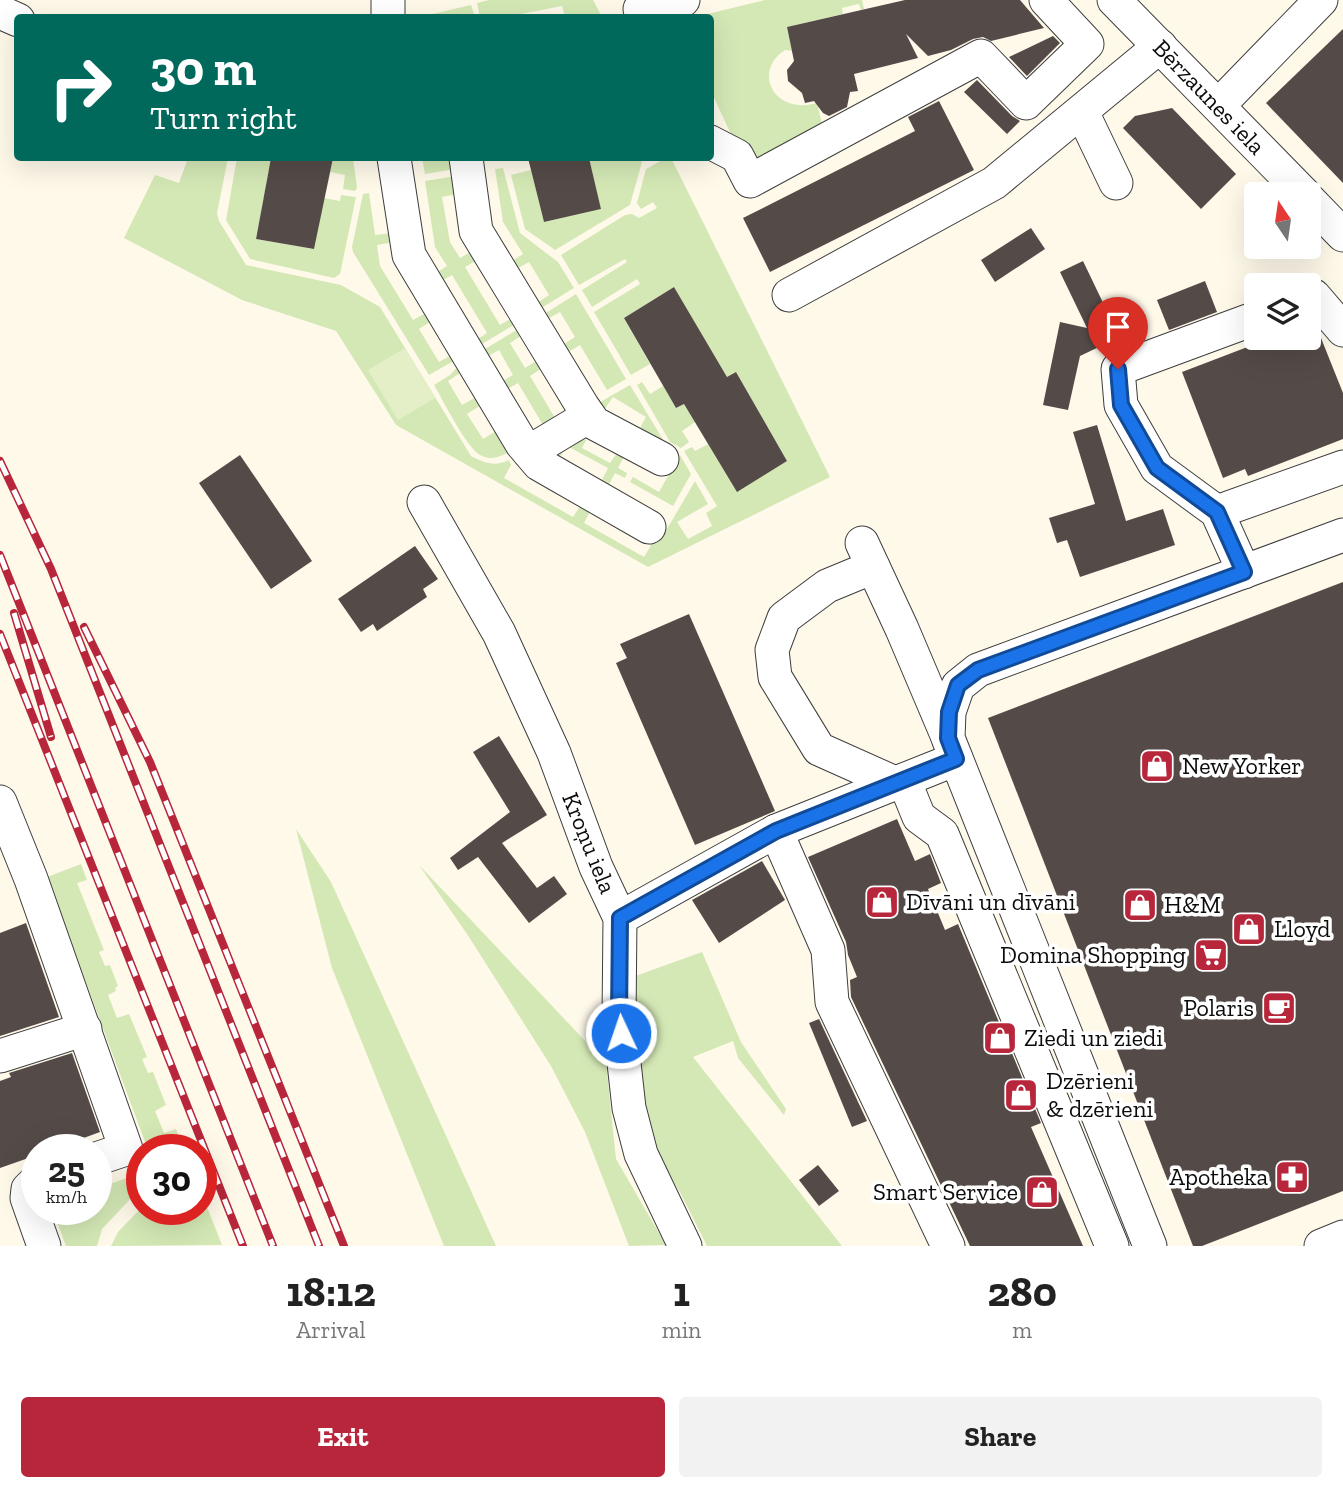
<!DOCTYPE html>
<html lang="en">
<head>
<meta charset="utf-8">
<style>
	:root { --surface:#fff; --page:#f2f2f2; --text:#222; --muted:#767676; --accent:#b8263b }
	body { margin:0; font-family:"Zilla Slab",serif; background:var(--page); color:var(--text); height:100vh; display:flex; flex-direction:column; font-size:26px; white-space:nowrap }
	* { box-sizing:border-box; margin:0 }
	p { font-size:23px; color:var(--muted) }
	.icon { flex:none; width:38px; height:38px; fill:none; stroke:currentColor; stroke-width:2; stroke-linecap:round; stroke-linejoin:round }
	.map { position:relative; height:1246px; overflow:hidden }
	.side { display:flex; flex-direction:column; background:var(--surface); flex:1 }
	.side>* { flex:none }
	.banner { position:absolute; left:14px; top:14px; width:700px; height:147px; border-radius:7px; box-shadow:0 7px 28px #0002; background:#00695c; color:#fff; overflow:hidden }
	.needle { width:46px; rotate:347deg }
	.controls { position:absolute; left:1244px; top:182px; display:grid; gap:14px }
	.controls a { display:grid; place-items:center; width:77px; height:77px; border-radius:7px; background:var(--surface); box-shadow:0 7px 28px #0002; font-size:35px }
	.speed { position:absolute; left:21px; top:1134px; display:flex; gap:14px; font-size:35px; font-weight:700; text-align:center }
	.speed>* { display:grid; place-content:center; width:91px; height:91px; border-radius:50%; background:var(--surface); box-shadow:0 7px 28px #0002; line-height:1 }
	.speed small { font-size:18px; font-weight:400 }
	.speed .limit { border:10px solid #d22; background:#fff; color:#111 }
	.pin { position:absolute; display:grid; place-items:center; width:60px; height:60px; color:#fff; margin:-72px -30px; border-radius:50% 50% 50% 0; rotate:-45deg; box-shadow:0 0 7px #0007 }
	.pin .icon { rotate:45deg }
	.me { position:absolute; width:77px; margin:-38px; rotate:357deg; stroke-linejoin:round; filter:drop-shadow(0 0 5px #0008) }
	.turn { display:flex; align-items:center; gap:24px; height:147px; padding:0 21px; font-size:32px }
	.turn .icon { width:91px; height:91px; stroke-width:2.5 }
	.turn b { display:block; font-size:49px; line-height:60px }
	.eta { display:flex; justify-content:space-evenly; align-items:center; height:119px; text-align:center }
	.eta b { font-size:42px; font-weight:800; line-height:49px }
	.button { display:flex; gap:14px; margin-top:auto; padding:14px 21px }
	.button a { flex:1; height:80px; border-radius:7px; background:var(--accent); color:#fff; font-size:28px; font-weight:800; line-height:80px; text-align:center }
	.button a+a { background:var(--page); color:var(--text) }
	.map>svg:first-child { display:block }
	.green { fill:#d4e8b5 }
	.pitch { fill:#e5efc7 }
	.building { fill:#544b48 }
	.lines { fill:none; stroke-linecap:round; stroke-linejoin:round }
	.minor-casing { stroke:#3e3e3e; stroke-width:35 }
	.minor { stroke:#fff; stroke-width:33 }
	.rail-casing { stroke:#b8263b; stroke-width:8 }
	.rail { stroke:#fff; stroke-width:5; stroke-dasharray:16; stroke-linecap:butt }
	.route-casing { stroke:#114b97; stroke-width:18 }
	.route { stroke:#1a73e8; stroke-width:12 }
	.labels { text-anchor:middle; stroke-width:7; stroke-linejoin:round; paint-order:stroke }
	.street-label { font-size:24px; fill:#0b0b0b; stroke:#fff }
	.poi-label { font-size:24px; fill:#0b0b0b; stroke:#fff; text-anchor:start }
</style>
</head>
<body>
<div class="map">
<svg width="1343" height="1246" viewBox="0 0 1343 1246">
	<rect width="100%" height="100%" fill="#fff9ea"/>
	<g class="green">
		<polygon points="489,0 593,0 602,17 565,17 562,6 506,17 480,17 477,3"/>
		<path d="M 765,0 L 862,0 L 864,9 L 861,10 L 859,4 L 842,8 L 843,14 L 787,27 L 792,51 L 785,50 C 757,68 768,103 800,105 C 806,106 811,104 817,103 L 823,128 L 756,163 L 734,141 L 711,91 L 710,18 L 691,18 Z"/>
		<polygon points="471,5 475,17 420,17"/>
		<path d="M 188,158 L 228,158 L 217,213 L 219,221 L 246,265 L 341,285 L 380,307 L 471,456 C 484,463 495,467 509,460 L 511,465 L 504,478 L 573,517 L 582,503 L 592,508 L 584,523 L 644,557 L 662,527 L 667,529 L 695,481 L 708,504 L 677,522 L 688,539 L 712,526 L 706,513 L 717,506 L 684,451 L 692,447 L 695,451 L 708,444 L 737,491 L 787,461 L 736,372 L 727,377 L 674,287 L 624,318 L 650,364 L 631,375 L 594,312 L 640,284 L 637,279 L 592,307 L 582,290 L 627,262 L 625,259 L 579,285 L 561,255 L 625,215 L 632,214 L 639,218 L 657,208 L 653,202 L 641,209 L 637,203 L 646,169 L 666,158 L 671,158 L 830,477 L 648,567 L 396,425 L 336,331 L 242,300 L 124,238 L 155,175 L 179,183 Z"/>
		<polygon points="237,158 271,158 256,239 313,249 324,198 340,201 341,195 356,197 340,274 334,278 250,259 226,220"/>
		<polygon points="333,158 353,158 357,188 355,191 343,189 345,175 330,172"/>
		<polygon points="422,158 453,158 455,169 425,174"/>
		<polygon points="589,158 643,158 630,205 555,250 525,229 511,175 531,170 544,222 601,209"/>
		<polygon points="503,168 520,233 558,262 574,288 538,310 534,305 549,295 529,262 513,271 509,263 523,254 503,222 495,169"/>
		<polygon points="456,176 459,194 442,197 450,242 460,258 474,250 479,259 465,267 500,325 514,317 517,323 477,347 473,342 487,333 452,275 438,283 433,275 447,266 435,247 425,181"/>
		<polygon points="369,193 375,235 392,233 394,242 377,245 380,266 413,320 428,312 433,320 419,329 439,362 453,354 457,359 429,375 353,252 352,247 363,194"/>
		<polygon points="576,294 626,379 607,390 580,345 565,354 561,346 575,337 560,312 544,321 541,316"/>
		<polygon points="520,328 524,334 510,343 525,368 539,359 544,367 530,376 555,418 543,425 518,383 504,391 499,383 513,375 499,350 483,359 480,352"/>
		<path d="M 460,364 L 463,371 L 448,381 L 462,405 L 478,396 L 483,404 L 467,414 L 483,439 L 498,430 L 511,451 C 501,457 491,461 480,455 C 466,447 443,400 434,385 L 450,375 Z"/>
		<polygon points="642,382 650,394 663,386 676,408 684,404 695,422 682,431 689,442 681,448 670,442 637,385"/>
		<polygon points="630,385 665,443 638,432 646,417 613,397 604,410 595,405"/>
		<polygon points="580,436 586,440 582,448 610,463 619,450 626,453 618,468 627,473 625,478 615,473 607,488 600,484 608,468 567,446 557,461 551,458 550,452"/>
		<polygon points="680,455 691,474 673,506 630,482 633,477 659,492"/>
		<polygon points="296,829 331,882 496,1246 444,1246 332,968"/>
		<polygon points="81,864 87,880 77,883 104,950 99,952 105,966 110,965 118,986 115,988 116,991 108,995 117,1018 129,1014 147,1057 142,1059 148,1073 153,1072 166,1105 155,1111 164,1133 176,1129 184,1150 148,1150 47,877"/>
		<polygon points="419,865 606,1063 616,1159 666,1245 629,1246 585,1132 551,1066 467,934"/>
		<polygon points="702,952 741,1042 786,1109 784,1115 738,1058 733,1041 693,1057 842,1246 707,1246 681,1194 650,1143 641,1120 630,978"/>
		<polygon points="135,1175 138,1187 135,1194 102,1229 97,1246 66,1246 52,1209 96,1209 96,1189"/>
		<polygon points="142,1207 142,1209 197,1211 207,1207 222,1245 111,1246 118,1232"/>
	</g>
	<polygon class="pitch" points="405,348 435,398 398,420 368,370"/>
	<g class="building">
		<polygon points="905,0 1020,0 1044,28 991,41 983,37 973,39 951,50 928,56 906,34 918,58 854,74 858,91 850,92 847,107 829,116 823,113 814,101 805,103 802,93 788,81 787,70 794,61 787,27"/>
		<polygon points="1343,29 1343,183 1266,103"/>
		<polygon points="1053,36 1060,43 1027,76 1009,57"/>
		<polygon points="977,80 1012,116 1020,121 1007,134 964,92"/>
		<polygon points="939,101 974,170 770,272 743,218 915,131 908,117"/>
		<polygon points="1172,108 1236,174 1201,209 1123,128 1135,116"/>
		<polygon points="271,158 333,158 314,249 256,239"/>
		<polygon points="528,158 589,158 601,209 544,222"/>
		<polygon points="1031,228 1045,249 995,282 981,260"/>
		<polygon points="1083,261 1118,334 1124,335 1080,356 1068,410 1043,405 1060,322 1087,328 1060,272"/>
		<polygon points="1205,281 1217,312 1169,330 1157,300"/>
		<polygon points="674,287 727,377 736,372 787,461 737,492 684,404 676,408 624,318"/>
		<polygon points="1271,338 1321,338 1343,393 1343,439 1248,476 1245,469 1223,478 1182,372"/>
		<polygon points="1097,425 1126,521 1163,509 1175,545 1080,577 1067,540 1057,543 1049,518 1095,504 1073,432"/>
		<polygon points="240,455 312,561 271,589 199,483"/>
		<polygon points="415,546 438,579 423,589 427,597 377,631 373,624 361,632 338,599"/>
		<polygon points="1343,582 1343,1191 1202,1246 1193,1246 988,718"/>
		<polygon points="689,614 775,811 695,845 616,663 627,658 620,644"/>
		<polygon points="499,736 547,815 502,843 537,888 554,876 567,894 529,923 478,857 458,870 450,858 510,812 473,752"/>
		<polygon points="897,819 915,861 930,854 941,883 928,889 945,930 958,924 1041,1123 1031,1127 1083,1246 970,1246 851,997 850,980 857,977 848,955 846,942 808,857"/>
		<polygon points="762,861 785,900 719,943 692,900"/>
		<polygon points="26,923 59,1017 0,1036 0,933"/>
		<polygon points="819,1019 867,1121 852,1127 809,1023"/>
		<polygon points="72,1053 100,1132 51,1150 37,1150 37,1155 0,1168 0,1081 11,1077 9,1073"/>
		<polygon points="818,1165 839,1191 819,1206 799,1180"/>
	</g>
	<g class="lines">
		<g class="minor-casing">
			<g id="minor">
				<polyline points="388,0 388,18"/>
				<polyline points="1114,0 1304,194"/>
				<polyline points="0,12 18,20"/>
				<polyline points="644,18 640,9 683,0"/>
				<polyline points="1219,105 1321,0"/>
				<polyline points="1082,112 1116,183"/>
				<polyline points="710,142 737,156 750,181 981,56 1026,103 1087,44 1046,0"/>
				<polyline points="394,158 409,255 522,444 539,464 649,527"/>
				<polyline points="466,158 476,231 583,407 594,423 662,459"/>
				<polyline points="1309,200 1343,235"/>
				<polyline points="789,295 994,183 1160,46"/>
				<polyline points="1309,298 1314,296 1343,330"/>
				<polyline points="529,452 589,416"/>
				<polyline points="424,502 499,633 554,753 596,867 620,918 619,1018 629,1108 641,1154 685,1246"/>
				<polyline points="1217,512 1343,467"/>
				<polyline points="862,543 902,629 947,735"/>
				<polyline points="873,567 827,586 784,618 772,650 775,677 819,749 895,783"/>
				<polyline points="1244,572 1217,512 1157,468 1121,405 1118,369 1256,318"/>
				<polyline points="904,780 919,817 942,834 1112,1246"/>
				<polyline points="0,802 31,879 126,1149 96,1159"/>
				<polyline points="776,831 828,950 832,1002 948,1246"/>
				<polyline points="620,918 776,831 956,759"/>
				<polyline points="0,1056 85,1029"/>
				<polyline points="37,1180 28,1189 27,1198 44,1246"/>
				<polyline points="1150,1246 948,738 949,712 958,686 978,670 1343,535"/>
				<polyline points="1321,1246 1343,1237"/>
			</g>
		</g>
		<use href="#minor" class="minor"/>
		<g class="rail-casing">
			<g id="rail">
				<polyline points="0,461 51,569 319,1246"/>
				<polyline points="0,555 273,1246"/>
				<polyline points="14,613 51,737"/>
				<polyline points="84,627 150,762 344,1246"/>
				<polyline points="0,634 243,1246"/>
			</g>
		</g>
		<use href="#rail" class="rail"/>
	</g>
	<g class="lines">
		<g class="route-casing">
			<polyline id="route" points="621,1033 619,1018 620,918 776,831 956,759 948,738 949,712 958,685 978,670 1244,572 1217,512 1157,468 1121,405 1118,369"/>
		</g>
		<use href="#route" class="route"/>
	</g>
	<defs>
		<g id="shop-square" transform="scale(1.75)"><rect x="-9" y="-9" width="18" height="18" rx="4" fill="#b8263b" stroke="#fff"/><path d="M-5-2.5h2.3a2.7 3.5 0 0 1 5.4 0H5L5.5 6h-11ZM-1.5-2.5h3a1.5 2.3 0 0 0-3 0Z" fill="#fff"/></g>
		<g id="supermarket-square" transform="scale(1.75)"><rect x="-9" y="-9" width="18" height="18" rx="4" fill="#b8263b" stroke="#fff"/><path d="M-6-5.5h2.5l.6 2H6L4.5 2H-2.5L-4.4-4H-6ZM-1.5 3.2a1.3 1.3 0 1 0 .1 0ZM3 3.2a1.3 1.3 0 1 0 .1 0Z" fill="#fff"/></g>
		<g id="cafe-square" transform="scale(1.75)"><rect x="-9" y="-9" width="18" height="18" rx="4" fill="#b8263b" stroke="#fff"/><path d="M-5.5-4.5H6V0H3Q3 3.5 0 3.5H-2.5Q-5.5 3.5-5.5 0ZM3-3.2v2h1.7v-2ZM-6 4.5H4V6H-6Z" fill="#fff"/></g>
		<g id="pharmacy-square" transform="scale(1.75)"><rect x="-9" y="-9" width="18" height="18" rx="4" fill="#b8263b" stroke="#fff"/><path d="M-2-6h4v4h4v4h-4v4h-4v-4h-4v-4h4Z" fill="#fff"/></g>
	</defs>
	<g fill-rule="evenodd">
		<use href="#shop-square" x="1157" y="766"/>
		<use href="#shop-square" x="882" y="902"/>
		<use href="#shop-square" x="1140" y="905"/>
		<use href="#shop-square" x="1249" y="929"/>
		<use href="#supermarket-square" x="1211" y="955"/>
		<use href="#cafe-square" x="1279" y="1008"/>
		<use href="#shop-square" x="1000" y="1038"/>
		<use href="#shop-square" x="1021" y="1095"/>
		<use href="#pharmacy-square" x="1292" y="1177"/>
		<use href="#shop-square" x="1042" y="1192"/>
	</g>
	<g class="labels">
		<g class="street-label">
			<text transform="translate(1209 97) rotate(46)" y="8">Bērzaunes iela</text>
			<text transform="translate(589 843) rotate(68)" y="8">Kroņu iela</text>
		</g>
		<g class="poi-label">
			<text x="1182" y="774">New Yorker</text>
			<text x="906" y="910">Dīvāni un dīvāni</text>
			<text x="1164" y="913">H&amp;M</text>
			<text x="1274" y="937">Lloyd</text>
			<text x="1186" y="963" text-anchor="end">Domina Shopping</text>
			<text x="1254" y="1016" text-anchor="end">Polaris</text>
			<text x="1024" y="1046">Ziedi un ziedi</text>
			<text x="1046" y="1089">Dzērieni<tspan x="1046" dy="28">&amp; dzērieni</tspan></text>
			<text x="1268" y="1185" text-anchor="end">Apotheka</text>
			<text x="1018" y="1200" text-anchor="end">Smart Service</text>
		</g>
	</g>
</svg>
<div class="controls">
<a><svg class="needle" viewBox="-14 -14 28 28"><path d="M0-13l5 13h-10z" fill="#e53935"/><path d="M0 13l5-13h-10z" fill="#767676"/></svg></a>
<a><svg class="icon" aria-label="layers" viewBox="0 0 24 24"><path d="M12 4l9 5-9 5-9-5zM3 14l9 5 9-5"/></svg></a>
</div>
<div class="speed"><div>25<small>km/h</small></div><div class="limit">30</div></div>
<div class="pin" style="left:1118px;top:369px;background:#d93025"><svg class="icon" aria-label="arrive" viewBox="0 0 24 24"><path d="M6 21V4h12l-3 4 3 4H6"/></svg></div>
<svg class="me" style="left:621px;top:1033px" viewBox="-20 -20 40 40"><circle r="17" fill="#1a73e8" stroke="#fff" stroke-width="3"/><path d="M0-11L8 9 0 5-8 9z" fill="#fff"/></svg>
<div class="banner">
<div class="turn"><svg class="icon" aria-label="right" viewBox="0 0 24 24"><path d="M7 20v-9h11M14 6l5 5-5 5"/></svg><div><b>30 m</b>Turn right</div></div>
</div>
</div>
<section class="side">
<div class="eta">
<div><b>18:12</b><p>Arrival</p></div>
<div><b>1</b><p>min</p></div>
<div><b>280</b><p>m</p></div>
</div>
<div class="button"><a>Exit</a><a>Share</a></div>
</section>
</body>
</html>
